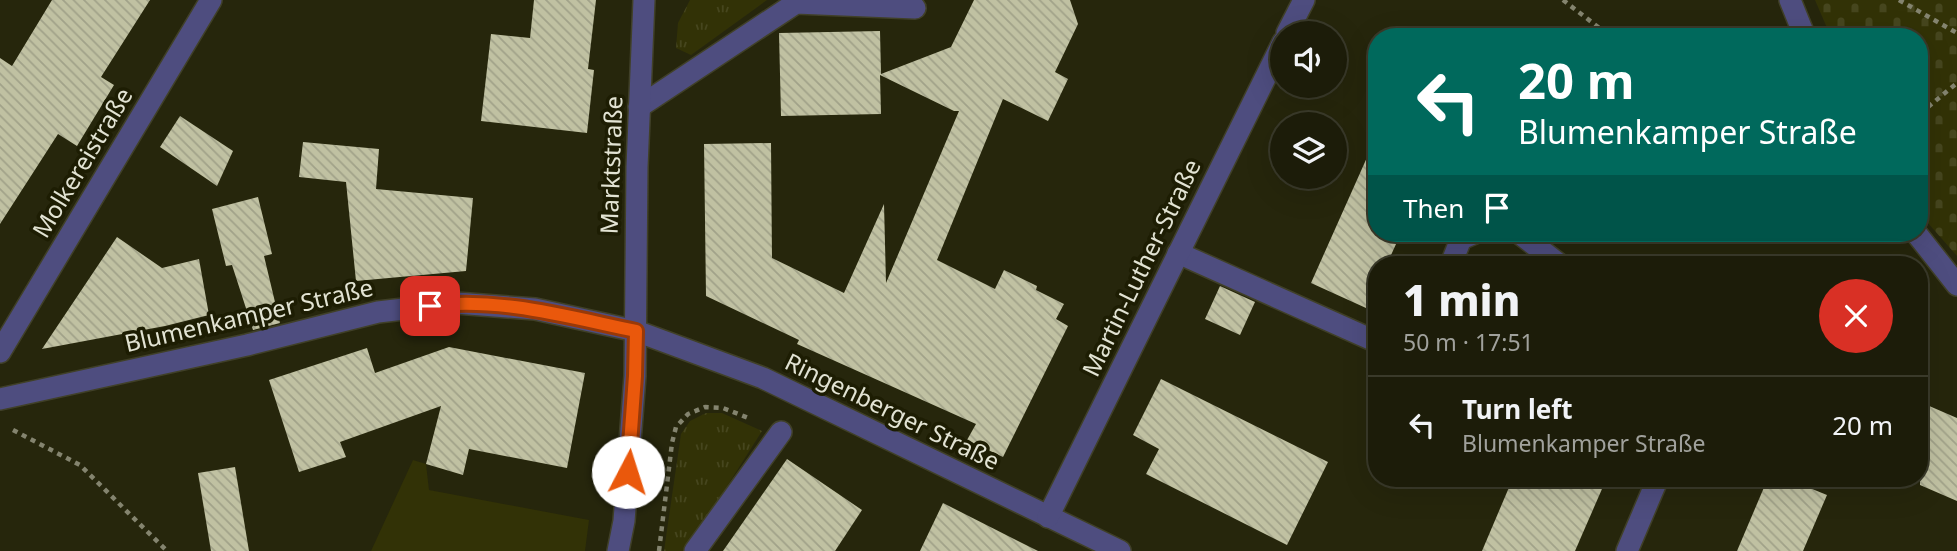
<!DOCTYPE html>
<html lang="en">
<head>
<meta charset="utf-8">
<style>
	:root { --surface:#1c1c09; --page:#252512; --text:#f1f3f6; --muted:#a0a19c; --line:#3a3a2a }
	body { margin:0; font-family:"Noto Sans",sans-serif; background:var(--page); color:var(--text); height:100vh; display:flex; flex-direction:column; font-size:26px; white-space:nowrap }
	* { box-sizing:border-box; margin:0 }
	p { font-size:23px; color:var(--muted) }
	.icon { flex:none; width:38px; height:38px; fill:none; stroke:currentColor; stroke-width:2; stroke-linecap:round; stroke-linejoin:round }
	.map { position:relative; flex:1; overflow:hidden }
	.sheet { position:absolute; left:1368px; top:256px; width:560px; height:231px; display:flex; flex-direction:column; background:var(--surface); border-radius:28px; box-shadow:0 7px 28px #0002,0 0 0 2px var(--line) }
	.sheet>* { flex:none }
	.guide { position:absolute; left:1368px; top:28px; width:560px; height:214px; border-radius:28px; box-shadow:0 7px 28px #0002,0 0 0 2px var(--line); background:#00695c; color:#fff; overflow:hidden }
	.buttons { position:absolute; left:1270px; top:21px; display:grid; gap:14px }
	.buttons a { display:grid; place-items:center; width:77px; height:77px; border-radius:50%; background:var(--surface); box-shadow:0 7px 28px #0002,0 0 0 2px var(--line); font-size:35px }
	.pin { position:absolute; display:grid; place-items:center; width:60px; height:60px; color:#fff; margin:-30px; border-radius:14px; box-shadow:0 4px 10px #0006 }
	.me { position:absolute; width:77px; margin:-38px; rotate:5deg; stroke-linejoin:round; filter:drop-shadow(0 0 5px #0008) }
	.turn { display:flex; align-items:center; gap:24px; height:147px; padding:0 35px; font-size:32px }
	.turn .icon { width:91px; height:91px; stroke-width:2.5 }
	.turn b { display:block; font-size:49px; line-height:60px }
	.then { display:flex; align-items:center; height:66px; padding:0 35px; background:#0003; gap:14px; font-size:26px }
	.round { display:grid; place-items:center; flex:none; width:74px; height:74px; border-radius:37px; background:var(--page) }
	.headline { display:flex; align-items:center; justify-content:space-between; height:119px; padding:0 35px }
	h1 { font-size:42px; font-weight:800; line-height:52px }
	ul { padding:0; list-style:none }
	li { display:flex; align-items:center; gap:21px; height:98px; padding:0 35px; border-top:2px solid var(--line) }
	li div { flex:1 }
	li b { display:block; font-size:26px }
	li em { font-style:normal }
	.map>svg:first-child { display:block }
	.grass { fill:#323206 }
	.cemetery { fill:url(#cemetery-stones) }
	.park { fill:url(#park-tufts) }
	.building { fill:url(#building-back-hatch) }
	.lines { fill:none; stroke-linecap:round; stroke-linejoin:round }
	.lane-casing { stroke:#404028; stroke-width:24 }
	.street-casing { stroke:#404028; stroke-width:24 }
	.path { stroke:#84846f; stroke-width:4.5; stroke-dasharray:5 5; stroke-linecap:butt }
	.lane { stroke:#4e4d7f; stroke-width:21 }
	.street { stroke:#4e4d7f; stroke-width:21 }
	.route-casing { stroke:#983908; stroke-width:18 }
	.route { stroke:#ea580c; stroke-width:12 }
	.labels { text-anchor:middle; stroke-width:7; stroke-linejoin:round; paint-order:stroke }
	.street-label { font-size:24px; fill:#e2e3d3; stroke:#1d1d03 }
</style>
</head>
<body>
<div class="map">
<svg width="1957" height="551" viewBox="0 0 1957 551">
	<defs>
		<pattern id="cemetery-stones" width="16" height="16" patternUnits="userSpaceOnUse" patternTransform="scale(1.75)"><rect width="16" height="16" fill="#323206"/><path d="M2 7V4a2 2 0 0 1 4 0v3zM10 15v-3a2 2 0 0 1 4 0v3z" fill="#46461e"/></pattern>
		<pattern id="park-tufts" width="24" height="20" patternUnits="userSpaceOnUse" patternTransform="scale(1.75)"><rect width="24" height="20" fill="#323206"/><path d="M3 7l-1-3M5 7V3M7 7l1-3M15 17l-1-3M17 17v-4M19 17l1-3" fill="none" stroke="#46461e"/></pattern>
		<pattern id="building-back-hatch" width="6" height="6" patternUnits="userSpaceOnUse" patternTransform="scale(1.75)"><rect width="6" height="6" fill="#c0c1a2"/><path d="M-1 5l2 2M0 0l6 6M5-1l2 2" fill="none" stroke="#a1a289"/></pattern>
	</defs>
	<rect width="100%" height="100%" fill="#26260c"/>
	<polygon class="grass" points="413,460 426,464 429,490 589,520 585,551 371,551"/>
	<polygon class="cemetery" points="1815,0 1957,0 1957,256 1920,214 1920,37 1831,37"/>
	<g class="park">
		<polygon points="690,0 767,0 691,55 676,48 678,23"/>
		<polygon points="706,413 722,413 762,431 686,551 664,551 681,434 690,421"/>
	</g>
	<g class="building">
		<polygon points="52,0 150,0 101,77 114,85 77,146 58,134 0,224 0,58 12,66"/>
		<polygon points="534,0 596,0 588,69 594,70 587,133 481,121 491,34 530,38"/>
		<polygon points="974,0 1070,0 1078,24 1055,72 1068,79 1048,121 1003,99 937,260 995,289 1004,270 1037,286 1036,290 1064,304 1056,319 1068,326 1003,457 967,440 976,424 797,344 799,340 706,296 704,144 771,143 772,258 844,293 884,204 886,283 959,111 954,111 880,75 881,114 781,116 779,33 880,31 881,74 951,47"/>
		<polygon points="180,116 233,151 217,186 160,147"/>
		<polygon points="1377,135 1377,233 1401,233 1387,264 1377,264 1377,313 1311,283"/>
		<polygon points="303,142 379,149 376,189 473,198 466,271 356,281 346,182 299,177"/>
		<polygon points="258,197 272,254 264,256 280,323 253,330 232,265 226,266 212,209"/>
		<polygon points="117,237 162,268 199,259 209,315 165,326 42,349"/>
		<polygon points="1220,286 1255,302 1240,335 1205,319"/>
		<polygon points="449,347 585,373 567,468 469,449 463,475 426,464 441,406 340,442 346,457 299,472 269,380 367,348 375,373"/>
		<polygon points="1161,379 1328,462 1287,545 1146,474 1159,449 1133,435"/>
		<polygon points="1920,402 1957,418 1957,501 1920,485"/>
		<polygon points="787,459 862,510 835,551 723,551"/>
		<polygon points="235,467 249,551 211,551 198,473"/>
		<polygon points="1513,478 1582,478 1602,489 1575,551 1482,551"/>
		<polygon points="1768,478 1785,478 1827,495 1803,551 1737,551"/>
		<polygon points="943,503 1038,551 920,551"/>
	</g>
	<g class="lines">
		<g class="lane-casing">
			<g id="lane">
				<polyline points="639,107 796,3 915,8"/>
				<polyline points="695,551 781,432"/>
			</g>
		</g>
		<g class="street-casing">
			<g id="street">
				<polyline points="1790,0 1805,37"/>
				<polyline points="1287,33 1304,0"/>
				<polyline points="1519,233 1559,264"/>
				<polyline points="1916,233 1957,285"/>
				<polyline points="1178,253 1377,342"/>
				<polyline points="1451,264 1461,239 1475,233"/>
				<polyline points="0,352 211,0"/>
				<polyline points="0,399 247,345 378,312 456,303 535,309 636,331 763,378 1120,551"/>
				<polyline points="1048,517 1283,42"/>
				<polyline points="618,551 624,521 635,376 637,167 644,0"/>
				<polyline points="1627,551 1658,478"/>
			</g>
		</g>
		<g class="path">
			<polyline points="1563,0 1611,37"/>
			<polyline points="1899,0 1957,33"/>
			<polyline points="1928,107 1957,83"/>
			<polyline points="13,430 80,465 167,551"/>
			<polyline points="659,551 672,443 676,427 688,414 705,407 723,408 751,419"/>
		</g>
		<use href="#lane" class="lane"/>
		<use href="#street" class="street"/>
	</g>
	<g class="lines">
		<g class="route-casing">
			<path id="route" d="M 430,306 C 500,297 568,317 636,331 L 635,376 L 628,472"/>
		</g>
		<use href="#route" class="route"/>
	</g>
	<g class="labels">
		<g class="street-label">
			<text transform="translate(83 163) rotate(-59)" y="8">Molkereistraße</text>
			<text transform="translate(612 165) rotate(-88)" y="8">Marktstraße</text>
			<text transform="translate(1142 268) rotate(-64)" y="8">Martin-Luther-Straße</text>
			<text transform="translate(249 316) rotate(-13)" y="8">Blumenkamper Straße</text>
			<text transform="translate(892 412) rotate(26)" y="8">Ringenberger Straße</text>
		</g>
	</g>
</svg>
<div class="buttons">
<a><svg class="icon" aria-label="sound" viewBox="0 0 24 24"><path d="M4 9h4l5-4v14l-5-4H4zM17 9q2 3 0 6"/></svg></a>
<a><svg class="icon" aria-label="layers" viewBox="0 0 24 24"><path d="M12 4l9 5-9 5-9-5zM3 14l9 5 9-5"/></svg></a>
</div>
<div class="pin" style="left:430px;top:306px;background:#d93025"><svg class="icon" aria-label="arrive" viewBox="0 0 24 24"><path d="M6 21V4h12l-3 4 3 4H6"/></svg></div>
<svg class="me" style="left:628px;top:472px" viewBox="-20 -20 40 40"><circle r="19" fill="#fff"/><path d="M0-13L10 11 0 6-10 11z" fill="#ea580c"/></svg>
<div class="guide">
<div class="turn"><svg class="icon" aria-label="left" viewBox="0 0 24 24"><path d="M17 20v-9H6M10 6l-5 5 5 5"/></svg><div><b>20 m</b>Blumenkamper Straße</div></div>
<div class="then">Then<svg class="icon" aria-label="arrive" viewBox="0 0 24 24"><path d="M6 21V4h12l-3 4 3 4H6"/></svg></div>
</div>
<section class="sheet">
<div class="headline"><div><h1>1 min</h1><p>50 m · 17:51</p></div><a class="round" style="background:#d93025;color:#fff"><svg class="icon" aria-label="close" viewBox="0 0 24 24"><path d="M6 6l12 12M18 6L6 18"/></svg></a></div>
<ul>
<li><svg class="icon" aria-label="left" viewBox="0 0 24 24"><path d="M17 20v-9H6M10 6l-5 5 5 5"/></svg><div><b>Turn left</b><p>Blumenkamper Straße</p></div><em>20 m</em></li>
</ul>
</section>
</div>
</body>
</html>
